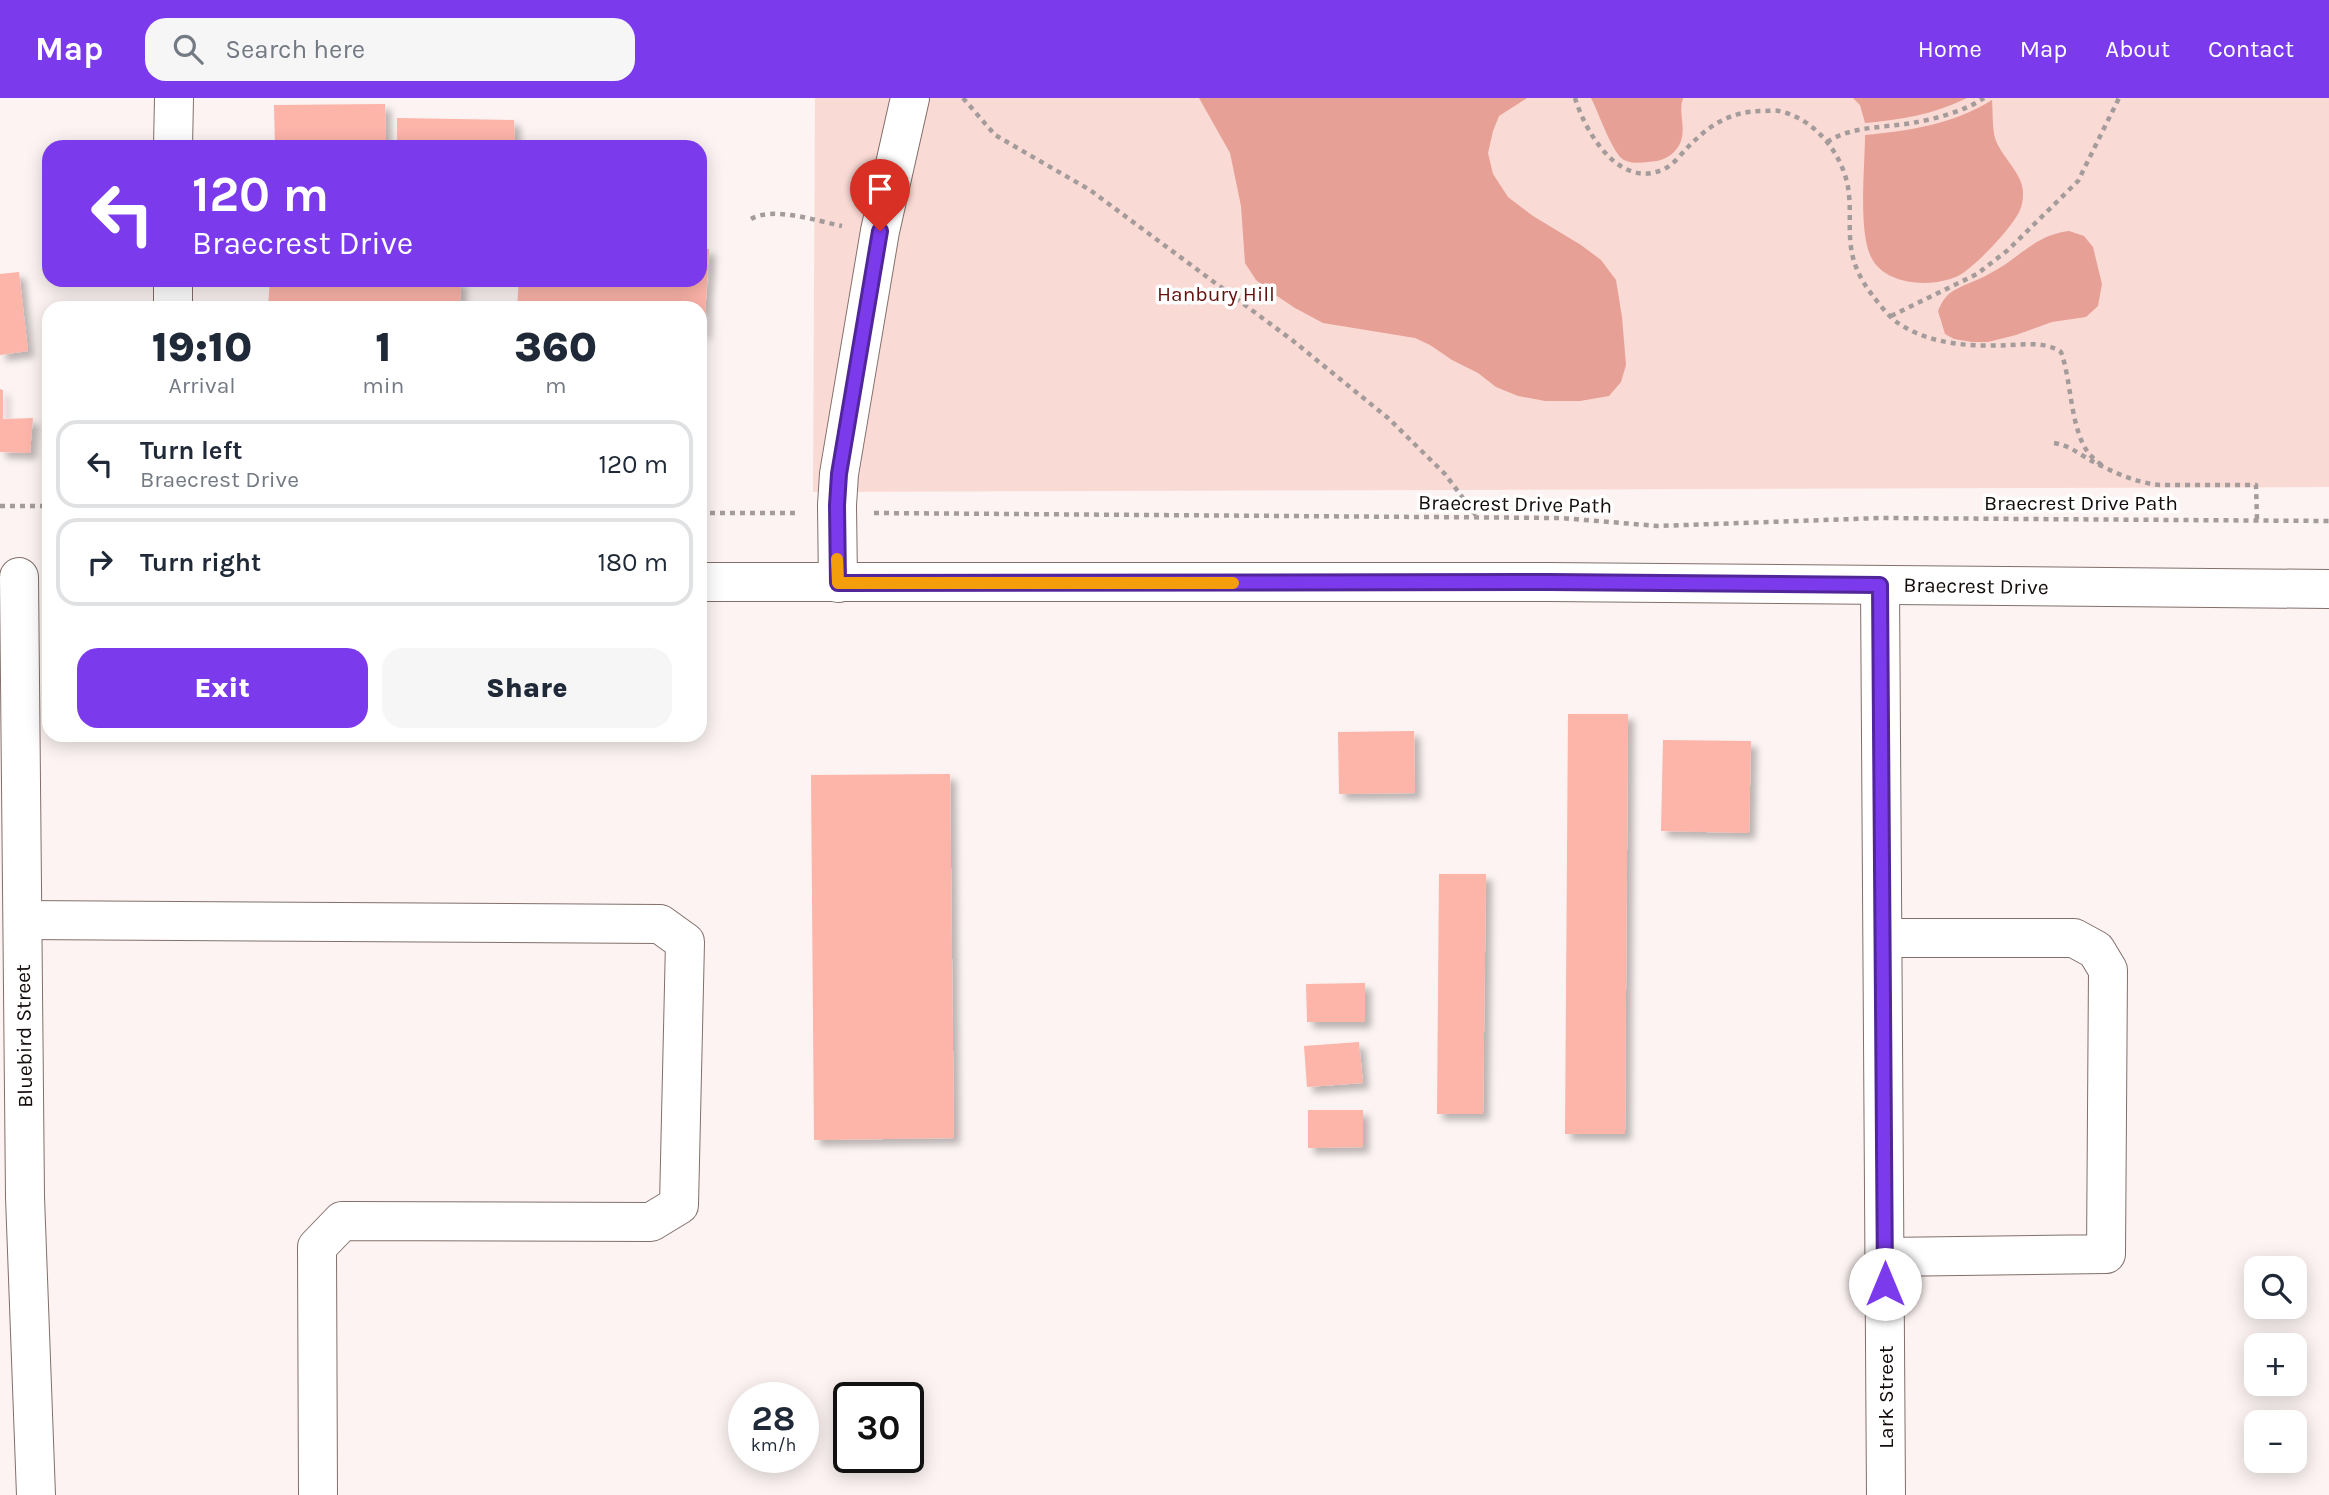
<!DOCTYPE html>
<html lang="en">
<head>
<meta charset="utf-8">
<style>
	:root { --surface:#fff; --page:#f6f6f7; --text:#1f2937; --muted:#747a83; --line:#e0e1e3; --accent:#7c3aed }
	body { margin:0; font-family:Karla,sans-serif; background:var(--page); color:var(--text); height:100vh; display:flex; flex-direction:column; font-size:26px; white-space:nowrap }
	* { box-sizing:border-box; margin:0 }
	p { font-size:23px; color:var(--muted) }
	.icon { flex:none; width:38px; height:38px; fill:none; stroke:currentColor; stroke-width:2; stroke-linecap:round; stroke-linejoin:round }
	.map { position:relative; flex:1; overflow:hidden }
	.panel { position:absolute; left:42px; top:203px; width:665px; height:441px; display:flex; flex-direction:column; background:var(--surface); border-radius:21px; box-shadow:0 4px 18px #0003 }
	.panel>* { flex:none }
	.hud { position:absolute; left:42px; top:42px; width:665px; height:147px; border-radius:21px; box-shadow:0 4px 18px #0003; background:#7c3aed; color:#fff; overflow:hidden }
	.tools { position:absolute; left:2244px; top:1158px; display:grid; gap:14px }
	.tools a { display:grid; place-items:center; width:63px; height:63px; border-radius:14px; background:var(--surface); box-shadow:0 4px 18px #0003; font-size:35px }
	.speed { position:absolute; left:728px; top:1284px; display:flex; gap:14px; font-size:35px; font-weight:700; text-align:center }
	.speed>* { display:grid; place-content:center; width:91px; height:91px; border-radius:50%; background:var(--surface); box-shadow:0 4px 18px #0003; line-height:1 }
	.speed small { font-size:18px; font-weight:400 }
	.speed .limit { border:4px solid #111; border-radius:10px; background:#fff; color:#111 }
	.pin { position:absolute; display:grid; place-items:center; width:60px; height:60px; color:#fff; margin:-72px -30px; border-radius:50% 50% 50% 0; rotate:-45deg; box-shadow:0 0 7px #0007 }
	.pin .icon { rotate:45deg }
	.me { position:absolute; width:77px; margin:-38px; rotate:0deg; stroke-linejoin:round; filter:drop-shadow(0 0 5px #0008) }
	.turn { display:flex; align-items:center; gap:24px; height:147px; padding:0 35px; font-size:32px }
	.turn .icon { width:91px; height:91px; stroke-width:2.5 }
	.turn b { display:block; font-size:49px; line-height:60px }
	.eta { display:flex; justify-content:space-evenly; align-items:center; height:119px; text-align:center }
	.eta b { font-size:42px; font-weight:800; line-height:49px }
	.cta { display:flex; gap:14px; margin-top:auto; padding:14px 35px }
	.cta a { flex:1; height:80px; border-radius:21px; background:var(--accent); color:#fff; font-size:28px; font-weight:800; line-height:80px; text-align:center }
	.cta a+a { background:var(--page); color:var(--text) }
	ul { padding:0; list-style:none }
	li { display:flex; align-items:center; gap:21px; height:88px; margin:0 14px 10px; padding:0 21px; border:4px solid var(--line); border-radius:21px }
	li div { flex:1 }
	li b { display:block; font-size:26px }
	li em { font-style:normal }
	header { display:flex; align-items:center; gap:42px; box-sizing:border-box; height:98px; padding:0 35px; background:var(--accent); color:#fff }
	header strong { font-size:33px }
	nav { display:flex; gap:38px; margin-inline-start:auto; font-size:24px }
	.search { width:490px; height:63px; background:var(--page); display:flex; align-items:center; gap:18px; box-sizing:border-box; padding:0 24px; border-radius:21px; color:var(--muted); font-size:26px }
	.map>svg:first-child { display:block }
	.green { fill:#fadad5 }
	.forest { fill:#e7a095 }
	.building { fill:#fdb4a9; filter:url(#shadow) }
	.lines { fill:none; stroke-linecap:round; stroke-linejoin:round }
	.minor-casing { stroke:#826f6b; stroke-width:40 }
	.path { stroke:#a49c9b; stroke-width:4.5; stroke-dasharray:5 5; stroke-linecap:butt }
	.minor { stroke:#fff; stroke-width:38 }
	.route-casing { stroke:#51269a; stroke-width:18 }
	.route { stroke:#7c3aed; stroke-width:12 }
	.slow { stroke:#f59e0b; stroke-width:12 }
	.labels { text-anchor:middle; stroke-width:7; stroke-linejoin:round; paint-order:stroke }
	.park-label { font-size:21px; fill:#64110c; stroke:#fff }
	.street-label { font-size:21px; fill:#130c0b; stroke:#fff }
</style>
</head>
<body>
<header>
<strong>Map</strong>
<div class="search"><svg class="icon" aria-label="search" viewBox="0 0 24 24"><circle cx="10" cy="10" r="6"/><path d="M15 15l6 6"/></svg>Search here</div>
<nav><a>Home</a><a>Map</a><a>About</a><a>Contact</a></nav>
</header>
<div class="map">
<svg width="2329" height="1397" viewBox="0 0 2329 1397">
	<defs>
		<filter id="shadow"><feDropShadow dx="6" dy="6" stdDeviation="3.5" flood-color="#0004"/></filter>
	</defs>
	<rect width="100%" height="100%" fill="#fcf3f2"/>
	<polygon class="green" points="815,0 2329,0 2329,389 813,394"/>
	<g class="forest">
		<polygon points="1199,0 1527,0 1499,18 1493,33 1488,55 1493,76 1508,99 1533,118 1581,147 1601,162 1616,182 1622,219 1626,267 1621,284 1609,298 1580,303 1545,303 1518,298 1496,289 1478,275 1452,262 1430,247 1415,240 1323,225 1295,210 1274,196 1256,182 1245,165 1241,108 1230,55"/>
		<path d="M 1591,0 L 1683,0 C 1678,14 1686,29 1681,43 C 1677,54 1667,61 1657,63 C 1647,64 1634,67 1624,62 C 1613,57 1598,13 1591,0 Z"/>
		<path d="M 1853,0 L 1967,0 C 1935,16 1900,22 1865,25 L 1860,7 Z"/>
		<path d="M 1992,2 C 1993,14 1992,28 1995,40 C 2001,59 2024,76 2023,96 C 2023,101 2022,108 2020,112 C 2013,129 1974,170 1958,178 C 1932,190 1885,188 1871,159 C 1858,132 1865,69 1865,37 C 1909,33 1954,26 1992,2 Z"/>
		<path d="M 2069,133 L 2084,138 L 2093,149 L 2102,186 L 2098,208 L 2086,219 L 2052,224 L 2016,237 L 1988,244 L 1972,244 L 1954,241 L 1945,236 L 1938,213 C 1941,206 1944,200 1950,195 C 1961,187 1977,183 1989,176 C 2019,161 2034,137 2069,133 Z"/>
	</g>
	<g class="building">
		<polygon points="385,6 386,46 275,48 274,7"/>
		<polygon points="397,20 514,22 515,49 397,49"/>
		<polygon points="700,151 709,151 704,236 700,235 700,210 517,210 519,182 700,182"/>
		<polygon points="19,174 28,253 0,257 0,176"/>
		<polygon points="270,182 461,182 460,210 268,210"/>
		<polygon points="0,291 3,292 3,321 33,320 30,355 0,354"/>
		<polygon points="1568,616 1628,616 1625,1036 1565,1036"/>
		<polygon points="1414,633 1415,695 1339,696 1338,634"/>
		<polygon points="1663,642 1751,643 1749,735 1661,733"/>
		<polygon points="950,676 954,1040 814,1042 811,677"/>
		<polygon points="1439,776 1486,776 1483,1016 1437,1016"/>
		<polygon points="1365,885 1365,924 1307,924 1306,886"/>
		<polygon points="1359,944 1363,985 1307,989 1304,948"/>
		<polygon points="1308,1012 1363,1012 1363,1049 1308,1050"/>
	</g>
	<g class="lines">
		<g class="minor-casing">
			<g id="minor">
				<polyline points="173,49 174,0"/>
				<polyline points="173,210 173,182"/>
				<polyline points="19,479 25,1099 36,1397"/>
				<polyline points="700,484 1548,484 2329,491"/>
				<polyline points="838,485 837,407 839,376 880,133 910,0"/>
				<polyline points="1880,487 1886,1397"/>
				<polyline points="23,822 660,826 685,844 679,1107 651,1124 342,1123 317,1149 318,1397"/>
				<polyline points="1883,840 2074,840 2096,852 2108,872 2106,1156 1885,1159"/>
			</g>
		</g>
		<g class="path">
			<polyline points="963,0 995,37 1090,92 1292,242 1388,320 1445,376 1477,419"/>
			<path d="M 1575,0 C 1586,36 1621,94 1666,70 C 1675,65 1682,55 1689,48 C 1711,26 1731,13 1763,13 C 1768,13 1774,12 1779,13 C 1817,21 1846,60 1849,97 C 1851,116 1848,137 1852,155 C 1855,171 1863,185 1873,198 C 1880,207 1889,219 1898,225 C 1930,247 1973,249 2010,247 C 2028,246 2046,244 2061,254 C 2072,284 2070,333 2090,357 C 2094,361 2099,365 2103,368"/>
			<path d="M 1827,44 C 1852,28 1882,30 1912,25 C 1935,21 1965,13 1984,0"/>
			<path d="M 751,121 C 773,108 817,123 842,128"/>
			<polyline points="1891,218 1977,176 2008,152 2078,83 2119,0"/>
			<path d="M 2054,345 C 2068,347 2078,355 2090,362 C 2110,373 2136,385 2160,387 L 2256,387 L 2257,422"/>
			<polyline points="0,408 49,408"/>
			<polyline points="700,415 799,415"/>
			<polyline points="874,415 1561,420 1658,428 1880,420 2329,423"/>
		</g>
		<use href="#minor" class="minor"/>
	</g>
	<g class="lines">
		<g class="route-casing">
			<polyline id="route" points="880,133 839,376 837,407 838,485 1548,484 1880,487 1885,1186"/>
		</g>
		<use href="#route" class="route"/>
		<polyline class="slow" points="837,461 838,485 1233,485"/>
	</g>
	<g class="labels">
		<g class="park-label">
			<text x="1216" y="203">Hanbury Hill</text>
		</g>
		<g class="street-label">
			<text x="2081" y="412">Braecrest Drive Path</text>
			<text transform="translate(1515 406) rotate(1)" y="7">Braecrest Drive Path</text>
			<text transform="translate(1976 488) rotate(1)" y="7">Braecrest Drive</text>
			<text transform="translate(24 938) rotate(-91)" y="7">Bluebird Street</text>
			<text transform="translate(1886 1299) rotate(-90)" y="7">Lark Street</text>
		</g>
	</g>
</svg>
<div class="tools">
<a><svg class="icon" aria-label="search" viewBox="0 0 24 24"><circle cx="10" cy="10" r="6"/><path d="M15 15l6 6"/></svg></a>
<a>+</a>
<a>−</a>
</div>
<div class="speed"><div>28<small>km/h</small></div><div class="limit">30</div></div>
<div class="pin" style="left:880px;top:133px;background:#d93025"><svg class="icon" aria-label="arrive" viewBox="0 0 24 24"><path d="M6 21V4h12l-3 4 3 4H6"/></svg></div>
<svg class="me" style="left:1885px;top:1186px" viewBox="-20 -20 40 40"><circle r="19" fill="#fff"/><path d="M0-13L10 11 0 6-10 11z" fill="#7c3aed"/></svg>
<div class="hud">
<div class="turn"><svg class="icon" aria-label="left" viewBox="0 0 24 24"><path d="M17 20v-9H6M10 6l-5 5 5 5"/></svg><div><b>120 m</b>Braecrest Drive</div></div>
</div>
<section class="panel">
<div class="eta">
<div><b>19:10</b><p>Arrival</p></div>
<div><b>1</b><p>min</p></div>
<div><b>360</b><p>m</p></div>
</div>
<ul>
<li><svg class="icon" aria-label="left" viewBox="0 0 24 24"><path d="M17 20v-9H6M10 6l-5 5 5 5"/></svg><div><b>Turn left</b><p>Braecrest Drive</p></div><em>120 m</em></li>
<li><svg class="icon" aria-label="right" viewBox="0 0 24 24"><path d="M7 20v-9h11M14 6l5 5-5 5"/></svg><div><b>Turn right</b></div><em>180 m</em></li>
</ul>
<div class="cta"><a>Exit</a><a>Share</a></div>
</section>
</div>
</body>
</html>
